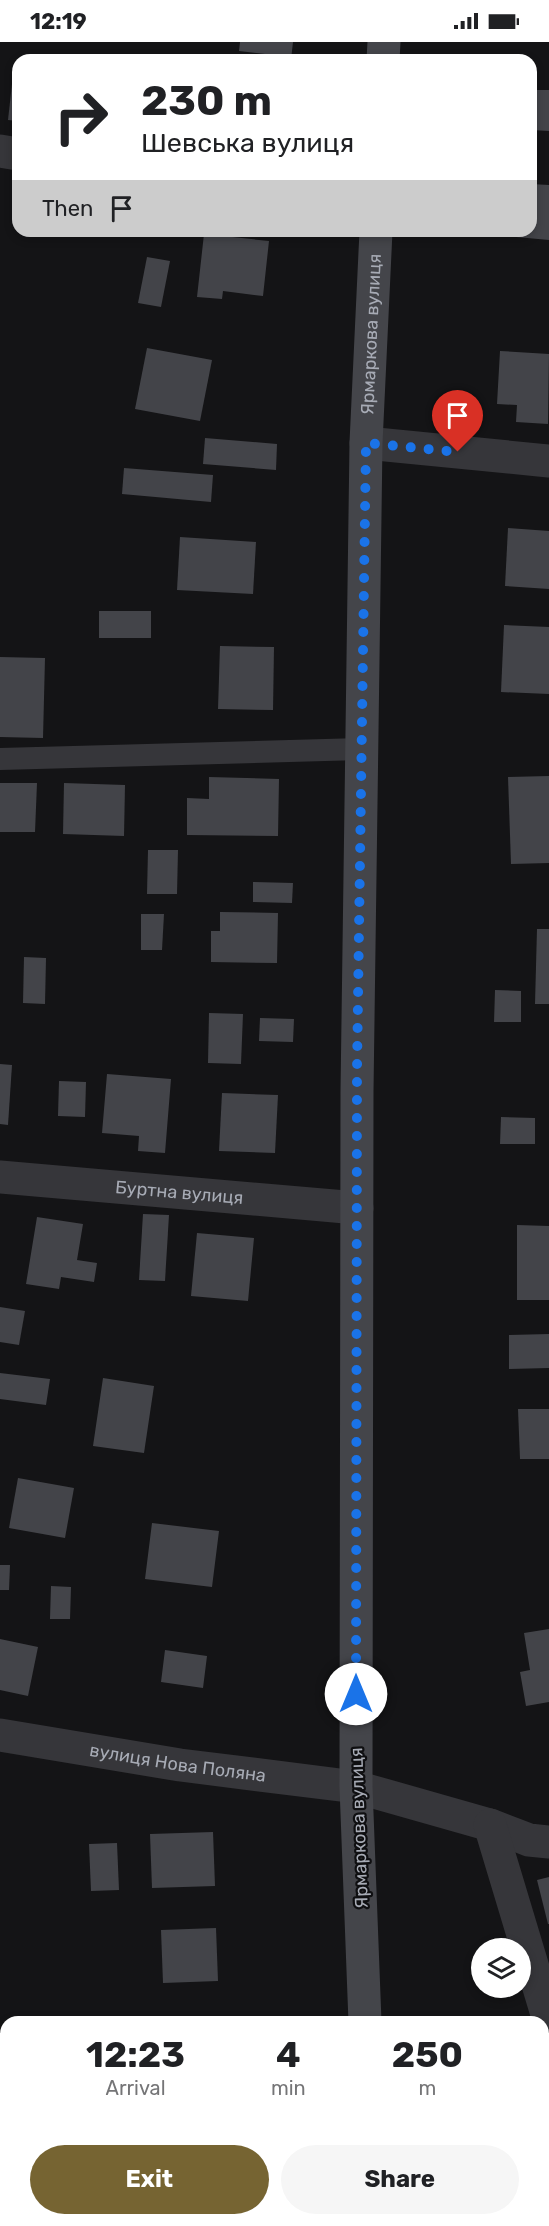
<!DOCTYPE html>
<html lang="en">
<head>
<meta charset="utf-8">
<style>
	:root { --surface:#fff; --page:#f6f6f6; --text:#202124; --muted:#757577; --accent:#766432 }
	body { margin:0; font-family:Rubik,sans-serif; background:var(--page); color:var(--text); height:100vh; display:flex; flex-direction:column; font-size:22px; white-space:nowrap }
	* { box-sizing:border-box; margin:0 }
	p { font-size:20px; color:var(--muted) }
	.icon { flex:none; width:33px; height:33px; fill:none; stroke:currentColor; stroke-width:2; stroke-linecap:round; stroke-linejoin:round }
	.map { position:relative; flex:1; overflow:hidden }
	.panel { position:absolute; left:0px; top:1974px; width:549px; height:210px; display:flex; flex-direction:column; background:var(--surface); border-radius:18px 18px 0 0; box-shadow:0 3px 9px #0003 }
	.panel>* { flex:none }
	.hud { position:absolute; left:12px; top:12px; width:525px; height:183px; border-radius:18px; box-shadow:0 3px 9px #0003; background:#fff; color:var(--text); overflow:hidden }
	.fabs { position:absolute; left:471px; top:1896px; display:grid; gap:12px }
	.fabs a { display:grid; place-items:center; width:60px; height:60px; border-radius:50%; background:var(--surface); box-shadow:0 3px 9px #0003; font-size:30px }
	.pin { position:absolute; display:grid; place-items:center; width:51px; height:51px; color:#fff; margin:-62px -26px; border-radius:50% 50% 50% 0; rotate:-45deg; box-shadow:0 0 6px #0007 }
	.pin .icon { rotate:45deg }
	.me { position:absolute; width:66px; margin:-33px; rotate:0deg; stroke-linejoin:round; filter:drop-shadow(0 0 4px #0008) }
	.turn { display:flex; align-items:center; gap:21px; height:126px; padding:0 30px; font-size:27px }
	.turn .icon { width:78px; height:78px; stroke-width:2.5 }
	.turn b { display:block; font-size:42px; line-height:51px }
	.then { display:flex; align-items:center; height:57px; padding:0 30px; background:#0003; gap:12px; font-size:22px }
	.eta { display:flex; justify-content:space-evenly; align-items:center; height:102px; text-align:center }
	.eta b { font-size:36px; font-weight:700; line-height:42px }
	.action { display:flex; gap:12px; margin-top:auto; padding:12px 30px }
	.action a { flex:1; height:69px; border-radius:36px; background:var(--accent); color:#fff; font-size:24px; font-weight:700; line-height:69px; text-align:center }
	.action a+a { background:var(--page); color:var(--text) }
	.status { display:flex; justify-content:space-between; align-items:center; height:42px; padding:0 30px; background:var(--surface); direction:ltr }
	.status svg { height:16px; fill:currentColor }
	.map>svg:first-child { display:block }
	.green { fill:#212822 }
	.building { fill:#434449 }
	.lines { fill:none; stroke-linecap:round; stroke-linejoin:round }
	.path { stroke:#3c3d41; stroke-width:4; stroke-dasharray:3 4.5; stroke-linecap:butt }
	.lane { stroke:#36363a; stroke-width:22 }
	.street { stroke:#36363a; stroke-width:33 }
	.secondary { stroke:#44454a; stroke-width:33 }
	.route { stroke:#1a73e8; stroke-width:10; stroke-dasharray:0 18 }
	.labels { text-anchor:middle; stroke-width:4.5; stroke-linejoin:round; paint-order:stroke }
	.street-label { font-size:18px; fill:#a7abb5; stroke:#0f0f11 }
</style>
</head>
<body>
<div class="status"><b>12:19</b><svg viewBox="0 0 49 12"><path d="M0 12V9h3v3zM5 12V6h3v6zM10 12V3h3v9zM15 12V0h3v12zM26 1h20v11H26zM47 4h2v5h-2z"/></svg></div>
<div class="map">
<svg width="549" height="2184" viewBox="0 0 549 2184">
	<rect width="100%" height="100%" fill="#141416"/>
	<polygon class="green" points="370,2178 535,2178 537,2184 370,2184"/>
	<g class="building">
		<polygon points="240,0 293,0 291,18 265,18 265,12 239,9"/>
		<polygon points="13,33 18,33 18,79 8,78"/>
		<polygon points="531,48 549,48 549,89 531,88"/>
		<polygon points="531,142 549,143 549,198 504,194 504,189 531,189"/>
		<polygon points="204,192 269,199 263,254 223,249 222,257 197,255"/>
		<polygon points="147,215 170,219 161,265 138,261"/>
		<polygon points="147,306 212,318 200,379 135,367"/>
		<polygon points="500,309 549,312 548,382 516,380 517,363 497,362"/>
		<polygon points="205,396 277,402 276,428 203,422"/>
		<polygon points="124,426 213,433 211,460 122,452"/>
		<polygon points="508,486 549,489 549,547 505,544"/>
		<polygon points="180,495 256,500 253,552 177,548"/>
		<rect x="99" y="569" width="52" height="27"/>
		<polygon points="504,583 549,585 549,652 501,650"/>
		<polygon points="220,604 274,605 273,668 218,667"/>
		<polygon points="0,615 45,616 43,696 0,695"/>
		<polygon points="549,734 549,821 511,822 508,735"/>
		<polygon points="209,735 279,737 278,794 187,793 187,756 209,757"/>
		<polygon points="0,741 37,741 35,790 0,790"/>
		<polygon points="64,741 125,743 124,794 63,792"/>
		<polygon points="148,808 178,808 177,852 147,852"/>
		<polygon points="253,840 293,841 292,861 253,860"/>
		<polygon points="220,870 278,871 277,921 211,920 211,889 220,889"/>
		<polygon points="141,872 164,872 162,908 141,908"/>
		<polygon points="537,887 549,887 549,962 535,962"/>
		<polygon points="24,915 46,916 45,962 23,961"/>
		<polygon points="495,948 521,949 521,980 494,980"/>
		<polygon points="209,971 243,972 241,1022 208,1021"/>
		<polygon points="260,976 294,977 293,1000 259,999"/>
		<polygon points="0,1022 12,1023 8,1083 0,1082"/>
		<polygon points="107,1032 171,1037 165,1111 138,1109 139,1094 102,1091"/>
		<polygon points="59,1039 86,1040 85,1075 58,1074"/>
		<polygon points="222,1051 278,1053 275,1111 219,1109"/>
		<polygon points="501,1075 535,1076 535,1102 500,1102"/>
		<polygon points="143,1172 169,1173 165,1239 139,1238"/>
		<polygon points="37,1175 83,1182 77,1218 97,1221 94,1240 61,1235 59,1247 26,1242"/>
		<polygon points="517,1183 549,1184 549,1258 517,1258"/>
		<polygon points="197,1191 254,1196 248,1259 191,1254"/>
		<polygon points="0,1265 25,1269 19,1303 0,1300"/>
		<polygon points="549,1292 549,1326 509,1327 509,1293"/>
		<polygon points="0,1331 50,1337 46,1363 0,1357"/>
		<polygon points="103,1336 154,1344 144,1411 93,1404"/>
		<polygon points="518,1367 549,1367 549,1417 520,1417"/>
		<polygon points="18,1436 74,1446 65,1496 9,1486"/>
		<polygon points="152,1481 219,1489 212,1545 145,1537"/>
		<polygon points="0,1523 10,1523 9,1548 0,1548"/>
		<polygon points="51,1544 71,1545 70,1577 50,1577"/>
		<polygon points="549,1587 549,1660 526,1664 520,1630 530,1628 524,1591"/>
		<polygon points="0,1597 38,1605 28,1654 0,1648"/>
		<polygon points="165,1608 207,1614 203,1646 161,1640"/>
		<polygon points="213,1790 215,1844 152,1846 150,1792"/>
		<polygon points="117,1801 119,1848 91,1849 89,1802"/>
		<polygon points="549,1835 549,1882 548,1882 537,1838"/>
		<polygon points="216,1886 218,1939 163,1941 161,1888"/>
		<polygon points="175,2178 215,2178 216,2184 176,2184"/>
	</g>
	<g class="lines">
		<polyline class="path" points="531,2178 531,2184"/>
		<polyline class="lane" points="0,717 361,707"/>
		<g class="street">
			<polyline points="0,109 18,112"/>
			<polyline points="366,401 549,419"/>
			<path id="s1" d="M 0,1135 L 357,1166"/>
			<path id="s2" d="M 0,1693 L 180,1723 L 356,1745 L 490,1783 L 529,1798 L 549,1800"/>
			<polyline points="490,1783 549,1979"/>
		</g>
		<g class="secondary">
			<polyline points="383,18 384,0"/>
			<path id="s3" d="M 365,1980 L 356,1745 L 357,1050 L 366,401 L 376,189"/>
			<polyline points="370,2178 370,2184"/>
		</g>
	</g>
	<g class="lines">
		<polyline class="route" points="356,1652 357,1027 366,401 458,410"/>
	</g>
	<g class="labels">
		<g class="street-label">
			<text dy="6" stroke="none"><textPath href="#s3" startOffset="1688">Ярмаркова вулиця</textPath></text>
			<text dy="6" stroke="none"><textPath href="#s1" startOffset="180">Буртна вулиця</textPath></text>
			<text dy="6" stroke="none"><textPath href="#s2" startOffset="180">вулиця Нова Поляна</textPath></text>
			<text transform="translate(359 1786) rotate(-92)" y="6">Ярмаркова вулиця</text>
		</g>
	</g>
</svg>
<div class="fabs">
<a><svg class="icon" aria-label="layers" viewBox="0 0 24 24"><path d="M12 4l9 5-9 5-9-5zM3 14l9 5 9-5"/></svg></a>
</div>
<div class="pin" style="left:458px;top:410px;background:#d93025"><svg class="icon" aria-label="arrive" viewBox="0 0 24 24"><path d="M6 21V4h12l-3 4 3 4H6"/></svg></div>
<svg class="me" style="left:356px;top:1652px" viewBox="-20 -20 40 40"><circle r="19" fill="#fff"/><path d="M0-13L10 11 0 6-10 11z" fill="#1a73e8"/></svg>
<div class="hud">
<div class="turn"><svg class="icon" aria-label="right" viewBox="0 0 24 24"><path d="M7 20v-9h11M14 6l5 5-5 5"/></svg><div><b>230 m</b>Шевська вулиця</div></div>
<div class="then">Then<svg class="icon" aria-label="arrive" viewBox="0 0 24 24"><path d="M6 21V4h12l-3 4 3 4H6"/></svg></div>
</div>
<section class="panel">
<div class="eta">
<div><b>12:23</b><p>Arrival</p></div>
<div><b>4</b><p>min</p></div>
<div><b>250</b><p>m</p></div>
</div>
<div class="action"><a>Exit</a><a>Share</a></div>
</section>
</div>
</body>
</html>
